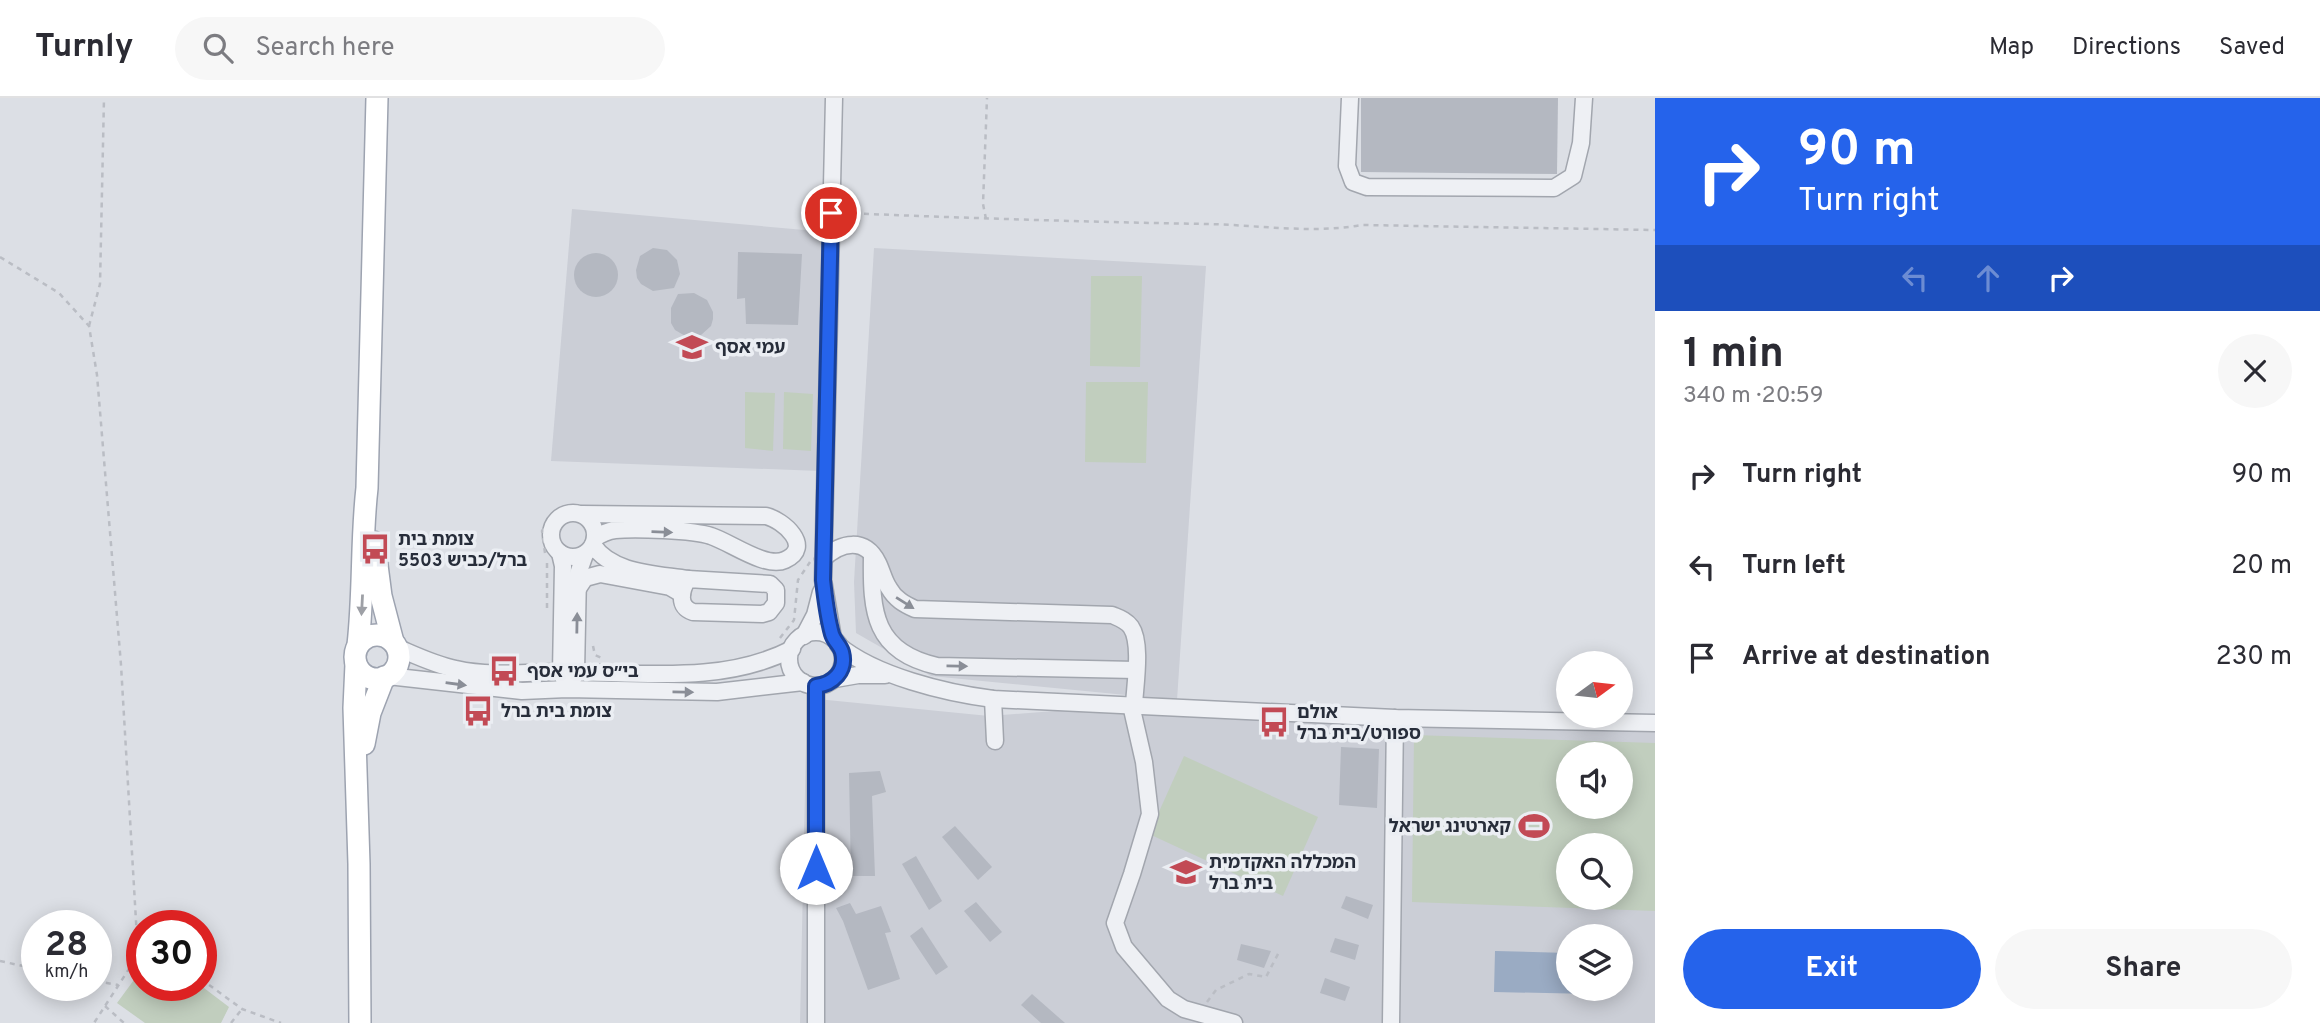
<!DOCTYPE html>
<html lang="en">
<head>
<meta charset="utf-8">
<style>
	:root { --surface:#fff; --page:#f7f7f7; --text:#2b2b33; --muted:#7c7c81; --line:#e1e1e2; --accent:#2563eb }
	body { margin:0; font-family:Overpass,"Noto Sans Hebrew",sans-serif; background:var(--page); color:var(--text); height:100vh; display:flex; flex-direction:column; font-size:26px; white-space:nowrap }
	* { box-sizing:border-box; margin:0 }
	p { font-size:23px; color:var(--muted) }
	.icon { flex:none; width:38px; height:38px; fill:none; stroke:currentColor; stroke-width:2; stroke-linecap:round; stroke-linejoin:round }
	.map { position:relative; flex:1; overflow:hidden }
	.side { display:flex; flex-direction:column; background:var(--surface); width:665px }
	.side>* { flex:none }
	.top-card { background:#2563eb; color:#fff; overflow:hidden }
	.needle { width:46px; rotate:75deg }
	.buttons { position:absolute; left:1556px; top:553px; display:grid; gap:14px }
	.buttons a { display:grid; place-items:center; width:77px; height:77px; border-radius:50%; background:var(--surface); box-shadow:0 4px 18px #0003; font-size:35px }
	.speed { position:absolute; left:21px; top:812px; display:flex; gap:14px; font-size:35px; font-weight:700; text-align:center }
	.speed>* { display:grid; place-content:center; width:91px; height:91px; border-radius:50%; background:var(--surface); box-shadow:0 4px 18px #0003; line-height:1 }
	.speed small { font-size:18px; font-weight:400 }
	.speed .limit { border:10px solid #d22; background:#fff; color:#111 }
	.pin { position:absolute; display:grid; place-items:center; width:60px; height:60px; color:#fff; margin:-30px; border:4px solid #fff; border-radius:50%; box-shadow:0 2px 7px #0007 }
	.me { position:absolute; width:77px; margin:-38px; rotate:0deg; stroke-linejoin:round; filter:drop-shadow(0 0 5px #0008) }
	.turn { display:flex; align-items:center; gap:24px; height:147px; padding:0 28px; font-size:32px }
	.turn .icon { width:91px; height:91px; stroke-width:2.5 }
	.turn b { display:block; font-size:49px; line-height:60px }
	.lanes { display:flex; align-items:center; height:66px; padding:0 28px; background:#0003; justify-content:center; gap:35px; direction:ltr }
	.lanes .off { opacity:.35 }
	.round { display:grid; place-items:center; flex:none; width:74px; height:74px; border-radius:37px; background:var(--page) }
	.summary { display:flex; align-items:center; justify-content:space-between; height:119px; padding:0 28px }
	h1 { font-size:42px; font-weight:700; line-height:52px }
	.primary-button { display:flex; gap:14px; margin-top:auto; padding:14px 28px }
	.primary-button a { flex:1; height:80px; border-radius:42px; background:var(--accent); color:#fff; font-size:28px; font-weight:700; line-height:80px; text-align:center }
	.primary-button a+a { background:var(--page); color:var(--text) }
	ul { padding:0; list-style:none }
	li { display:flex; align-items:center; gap:21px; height:91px; padding:0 28px }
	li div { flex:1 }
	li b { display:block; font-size:26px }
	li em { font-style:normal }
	header { display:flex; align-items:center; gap:42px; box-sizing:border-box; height:98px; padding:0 35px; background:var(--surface); border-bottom:2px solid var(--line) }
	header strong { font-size:33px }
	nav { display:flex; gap:38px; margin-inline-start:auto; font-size:24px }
	.search { width:490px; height:63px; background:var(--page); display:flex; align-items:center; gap:18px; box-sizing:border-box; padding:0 24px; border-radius:38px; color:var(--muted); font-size:26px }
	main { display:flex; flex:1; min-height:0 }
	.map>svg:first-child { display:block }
	.built { fill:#cbced6; fill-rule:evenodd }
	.green { fill:#c1cebe; fill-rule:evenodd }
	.water { fill:#9aabc3 }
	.building { fill:#b4b8c1 }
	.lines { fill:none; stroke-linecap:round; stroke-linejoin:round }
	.minor-casing { stroke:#a2a6ae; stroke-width:19 }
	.major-casing { stroke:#9da3b0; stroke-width:24 }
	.path { stroke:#babdc4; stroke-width:2.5; stroke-dasharray:5 5; stroke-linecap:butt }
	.minor { stroke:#eef0f4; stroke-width:16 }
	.major { stroke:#fff; stroke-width:21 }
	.oneway { fill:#8a8e97 }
	.oneway2 { fill:#9ea0a6 }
	.route-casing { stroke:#184099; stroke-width:18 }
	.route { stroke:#2563eb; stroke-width:12 }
	.labels { text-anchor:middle; stroke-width:7; stroke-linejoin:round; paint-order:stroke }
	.poi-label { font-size:18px; font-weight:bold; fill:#272d3a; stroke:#ebeef3; text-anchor:start }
</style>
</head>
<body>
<header>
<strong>Turnly</strong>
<div class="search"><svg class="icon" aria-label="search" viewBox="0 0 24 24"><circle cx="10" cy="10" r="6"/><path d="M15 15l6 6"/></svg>Search here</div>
<nav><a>Map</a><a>Directions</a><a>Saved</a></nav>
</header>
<main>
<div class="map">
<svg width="1655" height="925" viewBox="0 0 1655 925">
	<rect width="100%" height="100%" fill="#dcdfe5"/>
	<g class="built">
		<polygon points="572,111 827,134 820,373 551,363"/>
		<polygon points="874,150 1206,168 1177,602 931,578 856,535 854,484"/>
		<path d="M 807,600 L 989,618 L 1131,607 L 1655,625 L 1655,925 L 800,925 ZM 1568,656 L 1620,656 L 1620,709 L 1568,709 ZM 1568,747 L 1620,747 L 1620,800 L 1568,800 ZM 1568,838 L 1620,838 L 1620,891 L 1568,891 Z"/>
	</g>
	<g class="green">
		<polygon points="1091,178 1142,178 1140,269 1090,268"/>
		<polygon points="1086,284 1148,284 1146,365 1085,364"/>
		<polygon points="745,294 775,295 773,353 745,350"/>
		<polygon points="784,294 813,296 811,353 783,351"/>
		<path d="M 1414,637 L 1655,645 L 1655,813 L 1412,804 ZM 1620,656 L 1620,709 L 1568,709 L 1568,656 ZM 1620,747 L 1620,800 L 1568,800 L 1568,747 Z"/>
		<polygon points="1184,658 1318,719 1283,798 1149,736"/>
		<polygon points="142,871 142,887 200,887 229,909 221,925 145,925 117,905"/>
	</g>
	<polygon class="water" points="1495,853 1568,855 1568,891 1591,891 1591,896 1494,894"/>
	<g class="building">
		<polygon points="1361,0 1558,0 1557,76 1361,74"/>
		<polygon points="653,150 667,152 677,162 680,176 674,190 653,193 641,186 637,180 636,172 640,158"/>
		<polygon points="738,154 802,156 798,227 746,226 745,200 737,201"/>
		<circle cx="596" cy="177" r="22"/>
		<polygon points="694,195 707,202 713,214 713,221 711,228 701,237 687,239 675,232 671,225 671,210 678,196"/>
		<polygon points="1341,649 1379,651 1377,710 1339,707"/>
		<polygon points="880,673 886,694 872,698 875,778 851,778 849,675"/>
		<polygon points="955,728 992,769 978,782 942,739"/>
		<polygon points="916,758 942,803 929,812 902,766"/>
		<polygon points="1346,798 1373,807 1368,821 1341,810"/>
		<polygon points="976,804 1002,834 990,844 964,813"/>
		<polygon points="850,805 856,816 881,808 891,834 885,835 900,881 868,892 843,823 836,810"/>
		<polygon points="922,829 948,869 936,877 910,838"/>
		<polygon points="1335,840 1359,847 1355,862 1330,854"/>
		<polygon points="1241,846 1271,853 1264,870 1237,862"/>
		<polygon points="1325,880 1350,889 1345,903 1320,895"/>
		<polygon points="1032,896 1065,925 1041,925 1021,907"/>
	</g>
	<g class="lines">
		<g class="minor-casing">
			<g id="minor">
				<polyline points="1350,0 1347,68 1353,84 1367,89 1554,90 1573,78 1581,45 1584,0"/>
				<circle cx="573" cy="437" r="22"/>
				<path d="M 582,416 L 766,418 C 783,422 814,449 785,462 C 766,471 730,444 711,438 C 694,432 634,430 615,432 C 608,433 601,436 595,440"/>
				<path d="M 593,447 C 612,476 657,476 688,481"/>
				<polyline points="560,455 563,468 561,574 564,581"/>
				<path d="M 872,459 C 871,514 874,554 937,568 L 1136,572"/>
				<path d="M 823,461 C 841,444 865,439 878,465 C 882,473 884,483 889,490 C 895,501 904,506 915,511 L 1112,517 C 1119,520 1126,522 1131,529 C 1142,545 1135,587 1134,607"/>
				<path d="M 688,481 L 770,486 L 776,492 L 776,505 L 769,514 L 762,516 L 693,514 C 677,509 681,492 688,481 Z"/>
				<polyline points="577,492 585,480 600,476 670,489 682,496"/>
				<circle cx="816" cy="561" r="27"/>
				<polyline points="804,538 815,517 821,494"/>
				<polyline points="833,540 823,482 834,0"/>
				<path d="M 838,547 C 875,578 946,595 993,601 L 1395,620 L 1655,625"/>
				<path d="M 396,549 C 415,557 435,567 456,571 C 491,579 528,574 564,574 C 639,574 722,587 792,551"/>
				<polyline points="388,578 522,593 567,591 717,594 803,584"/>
				<polyline points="835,581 858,577 885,577"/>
				<polyline points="572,583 576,574 578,476 585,456"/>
				<polyline points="993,601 995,643"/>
				<polyline points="1131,607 1144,664 1150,716 1132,776 1115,825 1124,849 1168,901 1184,911 1234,925"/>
				<polyline points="816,925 816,588"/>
				<polyline points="1391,925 1395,620"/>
			</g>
		</g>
		<g class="major-casing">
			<g id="major">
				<polyline points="374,444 381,498 393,544"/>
				<circle cx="377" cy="559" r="22"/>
				<path d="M 358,547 C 364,494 361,442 367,390 L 377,0"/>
				<polyline points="356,566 354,610 359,766 360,925"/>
				<polyline points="364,646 370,615 384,579"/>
			</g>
		</g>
		<g class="path">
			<path d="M 844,115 C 965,120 1086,124 1207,126 C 1258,127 1312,136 1362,127 L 1655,132"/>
			<polyline points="986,121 983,106 987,0"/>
			<polyline points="0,159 59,195 89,228 97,277 121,567 138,857 94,925"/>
			<polyline points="89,228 100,186 104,0"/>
			<polyline points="545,455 542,433 552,418"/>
			<polyline points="547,465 547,514"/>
			<polyline points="780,540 794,522 798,482 810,464"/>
			<polyline points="593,548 595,557 602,560"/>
			<polyline points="0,863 37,871"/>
			<polyline points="201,881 242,911 281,925"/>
			<polyline points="96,883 118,887"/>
			<polyline points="1207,904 1216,892 1249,876 1266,879 1279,854"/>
			<polyline points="105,908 124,925"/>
			<polyline points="231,925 242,911"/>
		</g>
		<use href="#minor" class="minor"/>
		<use href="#major" class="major"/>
	</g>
	<defs><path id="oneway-solid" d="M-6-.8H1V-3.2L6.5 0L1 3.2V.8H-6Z" transform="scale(1.75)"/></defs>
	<g class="oneway">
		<use href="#oneway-solid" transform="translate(662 434) rotate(2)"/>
		<use href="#oneway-solid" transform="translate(905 505) rotate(32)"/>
		<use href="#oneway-solid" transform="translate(577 525) rotate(-89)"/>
		<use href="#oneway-solid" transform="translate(957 568) rotate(1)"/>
		<use href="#oneway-solid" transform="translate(456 586) rotate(8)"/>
		<use href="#oneway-solid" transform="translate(683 594) rotate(1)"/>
	</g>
	<use class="oneway2" href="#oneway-solid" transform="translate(362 507) rotate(93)"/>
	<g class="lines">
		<g class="route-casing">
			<path id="route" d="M 816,770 L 816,588 C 833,586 847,573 842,554 C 840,547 834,543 832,536 C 827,518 825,500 823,482 L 831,115"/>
		</g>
		<use href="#route" class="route"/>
	</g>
	<defs>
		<g id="school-bare" transform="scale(2.415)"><path d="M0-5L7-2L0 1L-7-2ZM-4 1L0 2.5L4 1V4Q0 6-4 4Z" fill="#c24a55" stroke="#ebeef3" stroke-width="2.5" paint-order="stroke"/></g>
		<g id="bus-bare" transform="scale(2.415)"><path d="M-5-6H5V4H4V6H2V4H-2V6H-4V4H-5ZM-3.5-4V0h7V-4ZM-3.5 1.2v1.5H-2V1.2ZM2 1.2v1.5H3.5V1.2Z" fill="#c24a55" stroke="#ebeef3" stroke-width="2.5" paint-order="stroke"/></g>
		<g id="stadium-bare" transform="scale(2.415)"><path d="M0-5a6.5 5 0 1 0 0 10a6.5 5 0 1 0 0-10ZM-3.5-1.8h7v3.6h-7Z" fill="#c24a55" stroke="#ebeef3" stroke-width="2.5" paint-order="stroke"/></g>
		<g id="university-bare" transform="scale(2.415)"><path d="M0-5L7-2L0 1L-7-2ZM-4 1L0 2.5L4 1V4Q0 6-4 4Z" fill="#c24a55" stroke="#ebeef3" stroke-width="2.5" paint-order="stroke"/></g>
	</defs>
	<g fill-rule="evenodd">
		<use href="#school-bare" x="692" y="249"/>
		<use href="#bus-bare" x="375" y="451"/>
		<use href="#bus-bare" x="504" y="573"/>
		<use href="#bus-bare" x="478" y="613"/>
		<use href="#bus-bare" x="1274" y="624"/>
		<use href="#stadium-bare" x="1534" y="728"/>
		<use href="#university-bare" x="1186" y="774"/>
	</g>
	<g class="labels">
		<g class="poi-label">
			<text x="715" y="255">עמי אסף</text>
			<text x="398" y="447">צומת בית<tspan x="398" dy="21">ברל/כביש 5503</tspan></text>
			<text x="527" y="579">בי״ס עמי אסף</text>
			<text x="501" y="619">צומת בית ברל</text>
			<text x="1297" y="620">אולם<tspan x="1297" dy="21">ספורט/בית ברל</tspan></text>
			<text x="1511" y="734" text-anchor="end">קארטינג ישראל</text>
			<text x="1209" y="770">המכללה האקדמית<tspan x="1209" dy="21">בית ברל</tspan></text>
		</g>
	</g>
</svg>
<div class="buttons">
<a><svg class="needle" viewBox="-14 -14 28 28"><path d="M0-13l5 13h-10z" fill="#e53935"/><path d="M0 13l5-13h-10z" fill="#7c7c81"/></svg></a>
<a><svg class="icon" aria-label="sound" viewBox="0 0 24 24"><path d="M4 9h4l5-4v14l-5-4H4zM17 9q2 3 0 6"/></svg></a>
<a><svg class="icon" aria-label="search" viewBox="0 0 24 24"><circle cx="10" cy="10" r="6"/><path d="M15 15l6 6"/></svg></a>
<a><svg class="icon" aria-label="layers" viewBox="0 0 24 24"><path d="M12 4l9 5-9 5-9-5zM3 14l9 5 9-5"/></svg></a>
</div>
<div class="speed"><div>28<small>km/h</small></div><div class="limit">30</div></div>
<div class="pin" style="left:831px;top:115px;background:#d93025"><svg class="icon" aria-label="arrive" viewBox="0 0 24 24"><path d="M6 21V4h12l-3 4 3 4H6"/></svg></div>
<svg class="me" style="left:816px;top:770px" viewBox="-20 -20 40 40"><circle r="19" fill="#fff"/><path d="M0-13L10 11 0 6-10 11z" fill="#2563eb"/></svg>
</div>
<section class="side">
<div class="top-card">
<div class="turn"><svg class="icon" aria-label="right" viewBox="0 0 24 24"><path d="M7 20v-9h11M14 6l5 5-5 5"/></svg><div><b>90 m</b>Turn right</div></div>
<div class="lanes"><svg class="icon off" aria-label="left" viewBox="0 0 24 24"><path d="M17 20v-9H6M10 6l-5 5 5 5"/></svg><svg class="icon off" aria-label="ahead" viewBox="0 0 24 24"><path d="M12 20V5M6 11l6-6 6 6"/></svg><svg class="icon" aria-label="right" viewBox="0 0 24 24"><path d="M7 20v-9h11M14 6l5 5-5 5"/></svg></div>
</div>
<div class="summary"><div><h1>1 min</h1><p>340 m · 20:59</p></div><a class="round"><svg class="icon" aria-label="close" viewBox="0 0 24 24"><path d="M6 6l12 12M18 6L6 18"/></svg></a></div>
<ul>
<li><svg class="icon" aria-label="right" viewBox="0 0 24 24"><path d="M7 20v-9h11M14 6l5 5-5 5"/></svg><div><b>Turn right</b></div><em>90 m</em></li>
<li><svg class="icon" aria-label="left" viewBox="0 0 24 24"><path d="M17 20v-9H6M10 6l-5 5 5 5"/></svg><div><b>Turn left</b></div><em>20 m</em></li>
<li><svg class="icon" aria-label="arrive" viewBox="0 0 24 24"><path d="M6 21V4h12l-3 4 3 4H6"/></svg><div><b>Arrive at destination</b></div><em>230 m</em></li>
</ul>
<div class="primary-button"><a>Exit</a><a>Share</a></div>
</section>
</main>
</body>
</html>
